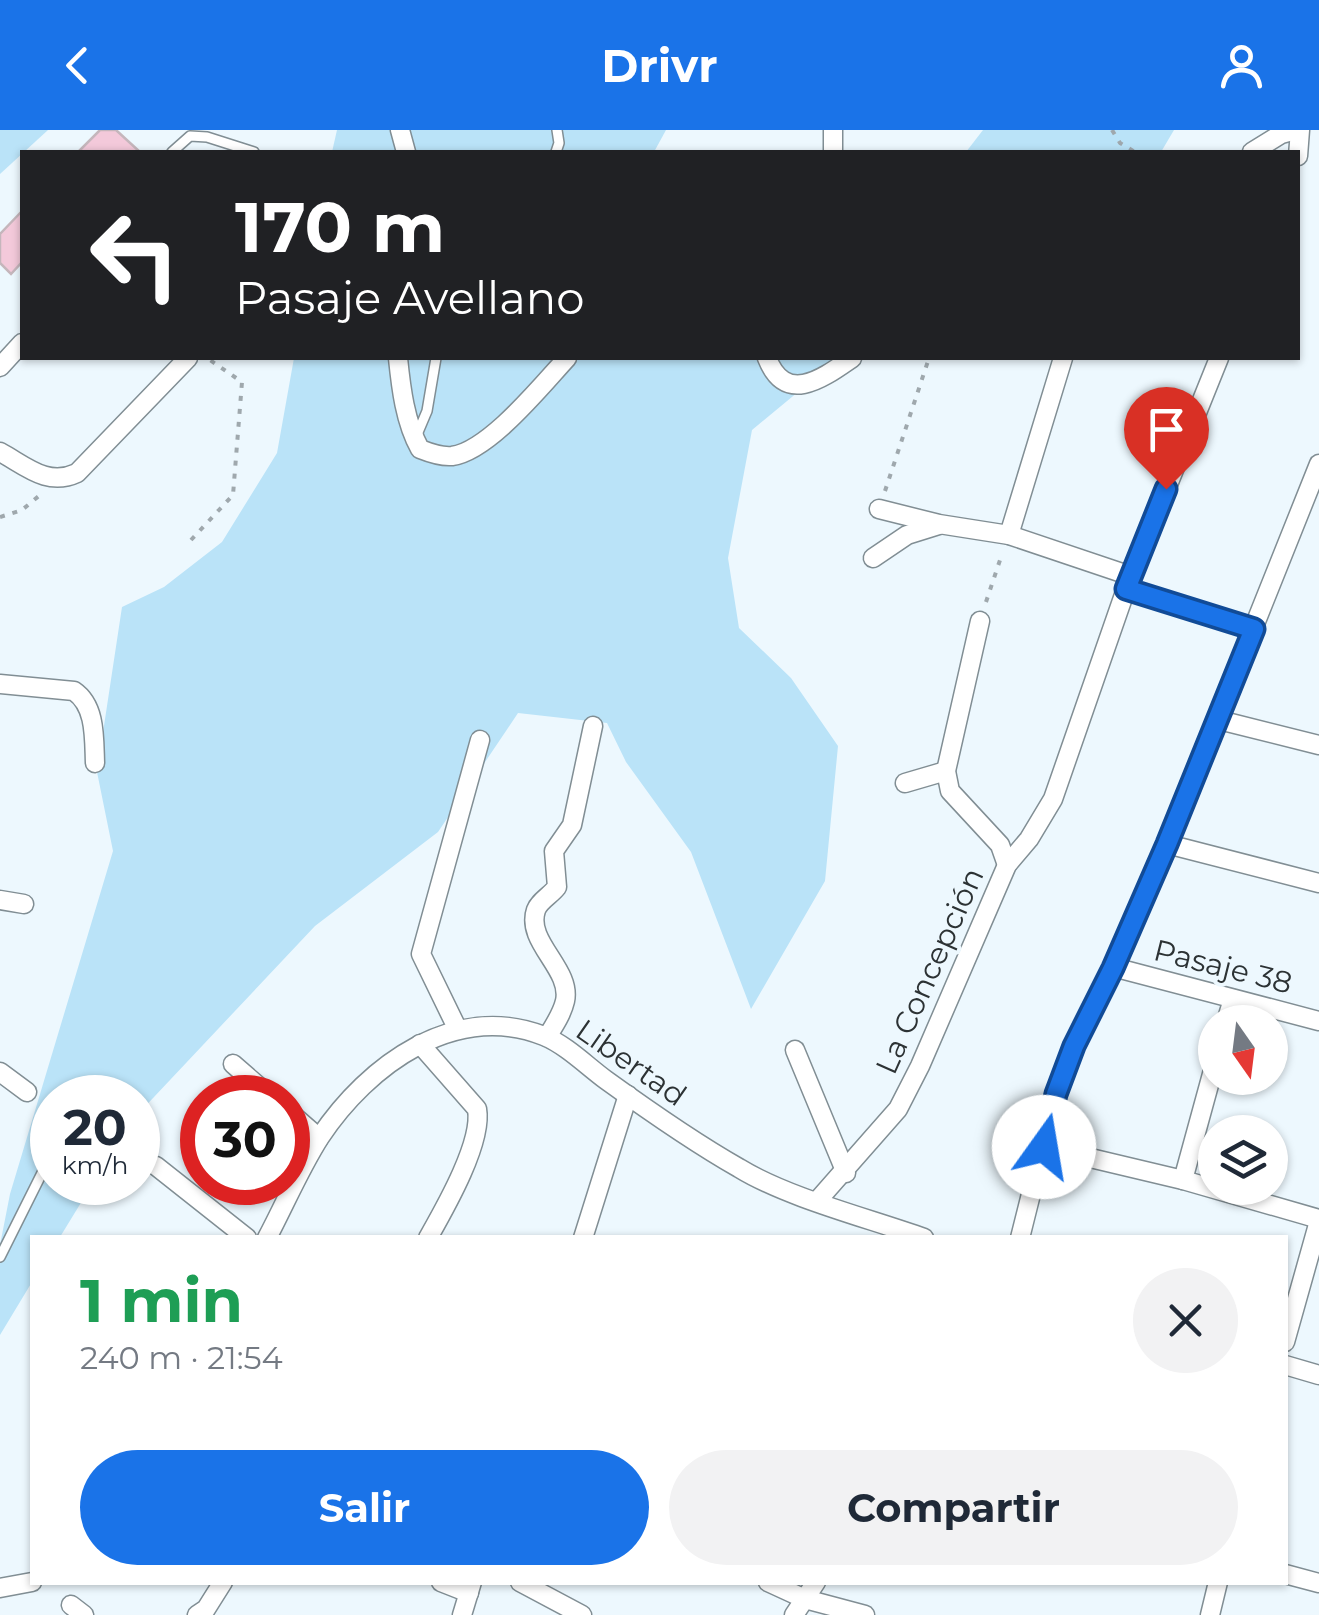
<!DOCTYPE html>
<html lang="es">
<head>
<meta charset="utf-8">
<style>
	:root { --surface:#fff; --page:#f2f2f3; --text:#1f2937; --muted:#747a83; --accent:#1a73e8 }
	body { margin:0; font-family:Montserrat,sans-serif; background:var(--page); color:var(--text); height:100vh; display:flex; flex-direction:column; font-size:38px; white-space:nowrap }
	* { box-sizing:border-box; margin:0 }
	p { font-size:32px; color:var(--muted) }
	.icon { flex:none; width:55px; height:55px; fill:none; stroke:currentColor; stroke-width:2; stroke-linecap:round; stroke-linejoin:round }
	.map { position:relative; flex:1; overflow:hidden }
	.sheet { position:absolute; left:30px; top:1105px; width:1258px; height:350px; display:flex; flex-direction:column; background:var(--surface); border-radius:0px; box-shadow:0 2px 8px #0004 }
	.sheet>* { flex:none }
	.banner { position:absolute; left:20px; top:20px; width:1280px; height:210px; border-radius:0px; box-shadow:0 2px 8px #0004; background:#202124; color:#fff; overflow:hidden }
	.needle { width:65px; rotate:166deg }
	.controls { position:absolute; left:1198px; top:875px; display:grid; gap:20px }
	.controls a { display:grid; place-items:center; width:90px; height:90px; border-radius:50%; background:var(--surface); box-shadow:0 2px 8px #0004; font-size:50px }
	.speed { position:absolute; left:30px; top:945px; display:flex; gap:20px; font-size:50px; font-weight:700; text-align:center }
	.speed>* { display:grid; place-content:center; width:130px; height:130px; border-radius:50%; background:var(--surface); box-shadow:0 2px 8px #0004; line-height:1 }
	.speed small { font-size:25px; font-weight:400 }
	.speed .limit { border:15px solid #d22; background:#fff; color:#111 }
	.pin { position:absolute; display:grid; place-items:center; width:85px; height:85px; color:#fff; margin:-102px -42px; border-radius:50% 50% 50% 0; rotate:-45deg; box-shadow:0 0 10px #0007 }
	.pin .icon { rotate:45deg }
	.me { position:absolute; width:110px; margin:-55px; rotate:13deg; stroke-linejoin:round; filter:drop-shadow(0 0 8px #0008) }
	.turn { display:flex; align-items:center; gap:35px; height:210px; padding:0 50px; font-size:45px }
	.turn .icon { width:130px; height:130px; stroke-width:2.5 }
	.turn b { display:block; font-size:70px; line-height:85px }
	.round { display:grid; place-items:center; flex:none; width:105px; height:105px; border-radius:52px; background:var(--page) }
	.head { display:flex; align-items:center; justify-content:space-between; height:170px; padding:0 50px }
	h1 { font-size:60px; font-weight:700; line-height:75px; color:#1e9e55 }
	.cta { display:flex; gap:20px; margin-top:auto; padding:20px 50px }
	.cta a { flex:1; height:115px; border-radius:60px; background:var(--accent); color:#fff; font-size:40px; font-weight:700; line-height:115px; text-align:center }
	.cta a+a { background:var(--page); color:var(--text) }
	header { display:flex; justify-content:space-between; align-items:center; height:130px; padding:0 50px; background:var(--accent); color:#fff; font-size:45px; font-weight:700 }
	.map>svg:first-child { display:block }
	.green { fill:#bae3f8 }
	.building { fill:#f3c9da; stroke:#c5b6bc; stroke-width:2.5 }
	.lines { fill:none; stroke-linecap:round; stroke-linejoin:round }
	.service-casing { stroke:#818e94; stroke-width:12 }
	.minor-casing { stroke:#818e94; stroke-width:21 }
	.path { stroke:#9fa8ad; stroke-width:4; stroke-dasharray:5 8; stroke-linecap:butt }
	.service { stroke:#fff; stroke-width:9 }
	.minor { stroke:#fff; stroke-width:18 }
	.route-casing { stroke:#114b97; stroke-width:25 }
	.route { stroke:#1a73e8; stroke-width:18 }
	.labels { text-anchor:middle; stroke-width:8; stroke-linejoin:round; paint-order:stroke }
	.street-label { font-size:30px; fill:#2c3234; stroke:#edf8fe }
</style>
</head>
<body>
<header><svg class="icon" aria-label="back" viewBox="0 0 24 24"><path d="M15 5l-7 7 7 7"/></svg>Drivr<svg class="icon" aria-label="person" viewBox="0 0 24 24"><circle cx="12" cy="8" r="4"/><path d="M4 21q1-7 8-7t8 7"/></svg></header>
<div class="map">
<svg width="1319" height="1485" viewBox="0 0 1319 1485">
	<rect width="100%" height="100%" fill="#edf8fe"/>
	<g class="green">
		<polygon points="0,0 48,0 0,44"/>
		<polygon points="337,0 666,0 654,22 332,22"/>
		<polygon points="983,0 1174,0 1161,22 966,22"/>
		<polygon points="294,228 839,228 752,300 728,428 739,498 791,548 838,616 825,751 751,879 691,722 626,632 607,593 518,583 438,702 315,796 138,984 138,968 52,968 52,1052 93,1053 60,1107 32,1108 32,1152 0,1205 0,1115 10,1064 113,721 97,642 122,477 164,457 222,412 277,323"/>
	</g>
	<g class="building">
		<polygon points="100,0 116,0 140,22 78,22"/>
		<polygon points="22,81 22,132 11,144 0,133 0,104"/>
	</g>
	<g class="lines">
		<g class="service-casing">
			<g id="service">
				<polyline points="172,22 190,6 207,7 254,22"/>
				<polyline points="556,22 559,13 557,0"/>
				<polyline points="416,307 427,281 436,228"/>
				<polyline points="0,1127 52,1023"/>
			</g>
		</g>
		<g class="minor-casing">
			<g id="minor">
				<polyline points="400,0 406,22"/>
				<polyline points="833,0 833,22"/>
				<polyline points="1252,22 1281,4 1296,0"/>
				<polyline points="1298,26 1300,0"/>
				<path d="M 398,228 C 401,258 405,292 420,319 C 430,323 441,327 452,326 C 489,321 542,255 567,228"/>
				<path d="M 767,228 C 786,276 823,248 852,228"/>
				<polyline points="0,237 22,213"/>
				<path d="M 0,322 C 26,336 47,357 77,343 L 188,228"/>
				<polyline points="879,379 939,394 1009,405 1131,446"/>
				<polyline points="1009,405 1063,228"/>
				<polyline points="873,428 907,405 939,395"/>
				<polyline points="1126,459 1253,499"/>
				<polyline points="980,491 946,641 950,661 1000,715 1007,735"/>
				<path d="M 0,554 L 74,561 C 96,576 94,608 95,633"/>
				<polyline points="1219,590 1319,615"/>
				<polyline points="905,653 946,641"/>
				<polyline points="1167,714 1319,753"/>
				<polyline points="0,770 24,774"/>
				<polyline points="1113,837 1319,891"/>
				<polyline points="1226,892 1233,869"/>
				<polyline points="457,898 421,824 480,610"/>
				<path d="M 547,907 C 554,896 562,884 565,871 C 572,839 525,812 536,780 C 539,771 551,765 557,757 L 554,721 L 572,695 L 593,596"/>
				<path d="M 420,914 L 477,979 C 483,1012 445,1078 428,1108"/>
				<polyline points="795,920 846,1043"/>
				<polyline points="233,934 272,968"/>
				<polyline points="0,942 27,962"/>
				<polyline points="288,981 319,1008"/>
				<polyline points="1044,1017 1183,1050 1319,1089"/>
				<polyline points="156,1036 247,1108"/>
				<polyline points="1183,1050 1215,933"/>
				<polyline points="818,1070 898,979 920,936 1007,735 1029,709 1053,669 1126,459 1219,228"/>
				<path d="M 267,1108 C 285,1074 300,1038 320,1007 C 368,935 455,871 544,906 C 566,915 587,936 606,950 C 649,981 693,1012 739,1038 C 788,1068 868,1088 924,1108"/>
				<polyline points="583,1108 628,965"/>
				<polyline points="1020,1108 1056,964 1073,916 1113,837 1167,714 1319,334"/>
				<polyline points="1285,1212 1319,1091"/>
				<polyline points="1285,1235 1319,1245"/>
				<polyline points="1285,1444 1319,1453"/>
				<polyline points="441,1452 469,1463"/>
				<polyline points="520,1452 582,1485"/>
				<polyline points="768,1452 805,1469 865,1485"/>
				<polyline points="0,1458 32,1452"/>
				<polyline points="71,1475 84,1485"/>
				<polyline points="197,1485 206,1479 223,1452"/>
				<polyline points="462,1485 472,1452"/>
				<polyline points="794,1485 816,1452"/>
				<polyline points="1210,1485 1218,1452"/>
			</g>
		</g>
		<g class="path">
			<polyline points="1112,0 1120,13 1135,22"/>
			<polyline points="885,361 929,228"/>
			<polyline points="0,387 22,380 40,365"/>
			<polyline points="191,410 233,365 242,252 207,228"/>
			<polyline points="986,472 1002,424"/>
		</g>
		<use href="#service" class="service"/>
		<use href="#minor" class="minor"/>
	</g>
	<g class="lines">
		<g class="route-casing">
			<polyline id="route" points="1044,1017 1056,964 1074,916 1113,838 1167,714 1254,499 1126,459 1166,359"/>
		</g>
		<use href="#route" class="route"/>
	</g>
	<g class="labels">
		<g class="street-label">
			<text transform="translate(1223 837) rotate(14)" y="10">Pasaje 38</text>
			<text transform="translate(930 841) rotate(-66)" y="10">La Concepción</text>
			<text transform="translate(631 933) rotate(35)" y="10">Libertad</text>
		</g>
	</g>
</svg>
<div class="controls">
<a><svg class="needle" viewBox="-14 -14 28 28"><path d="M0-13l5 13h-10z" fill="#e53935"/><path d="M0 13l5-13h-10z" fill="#747a83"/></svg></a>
<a><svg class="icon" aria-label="layers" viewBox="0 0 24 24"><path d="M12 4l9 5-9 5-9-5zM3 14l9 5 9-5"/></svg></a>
</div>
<div class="speed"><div>20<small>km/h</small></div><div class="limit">30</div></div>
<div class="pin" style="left:1166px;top:359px;background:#d93025"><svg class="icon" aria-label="arrive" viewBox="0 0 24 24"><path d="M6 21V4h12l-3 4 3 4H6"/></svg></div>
<svg class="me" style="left:1044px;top:1017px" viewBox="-20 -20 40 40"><circle r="19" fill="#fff"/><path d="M0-13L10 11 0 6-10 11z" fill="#1a73e8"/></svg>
<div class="banner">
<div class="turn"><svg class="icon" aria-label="left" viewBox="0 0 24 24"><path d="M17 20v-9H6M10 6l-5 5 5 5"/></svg><div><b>170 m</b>Pasaje Avellano</div></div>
</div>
<section class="sheet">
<div class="head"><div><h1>1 min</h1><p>240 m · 21:54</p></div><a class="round"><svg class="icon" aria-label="close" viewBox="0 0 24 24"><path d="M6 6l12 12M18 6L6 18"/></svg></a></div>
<div class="cta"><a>Salir</a><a>Compartir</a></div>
</section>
</div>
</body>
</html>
